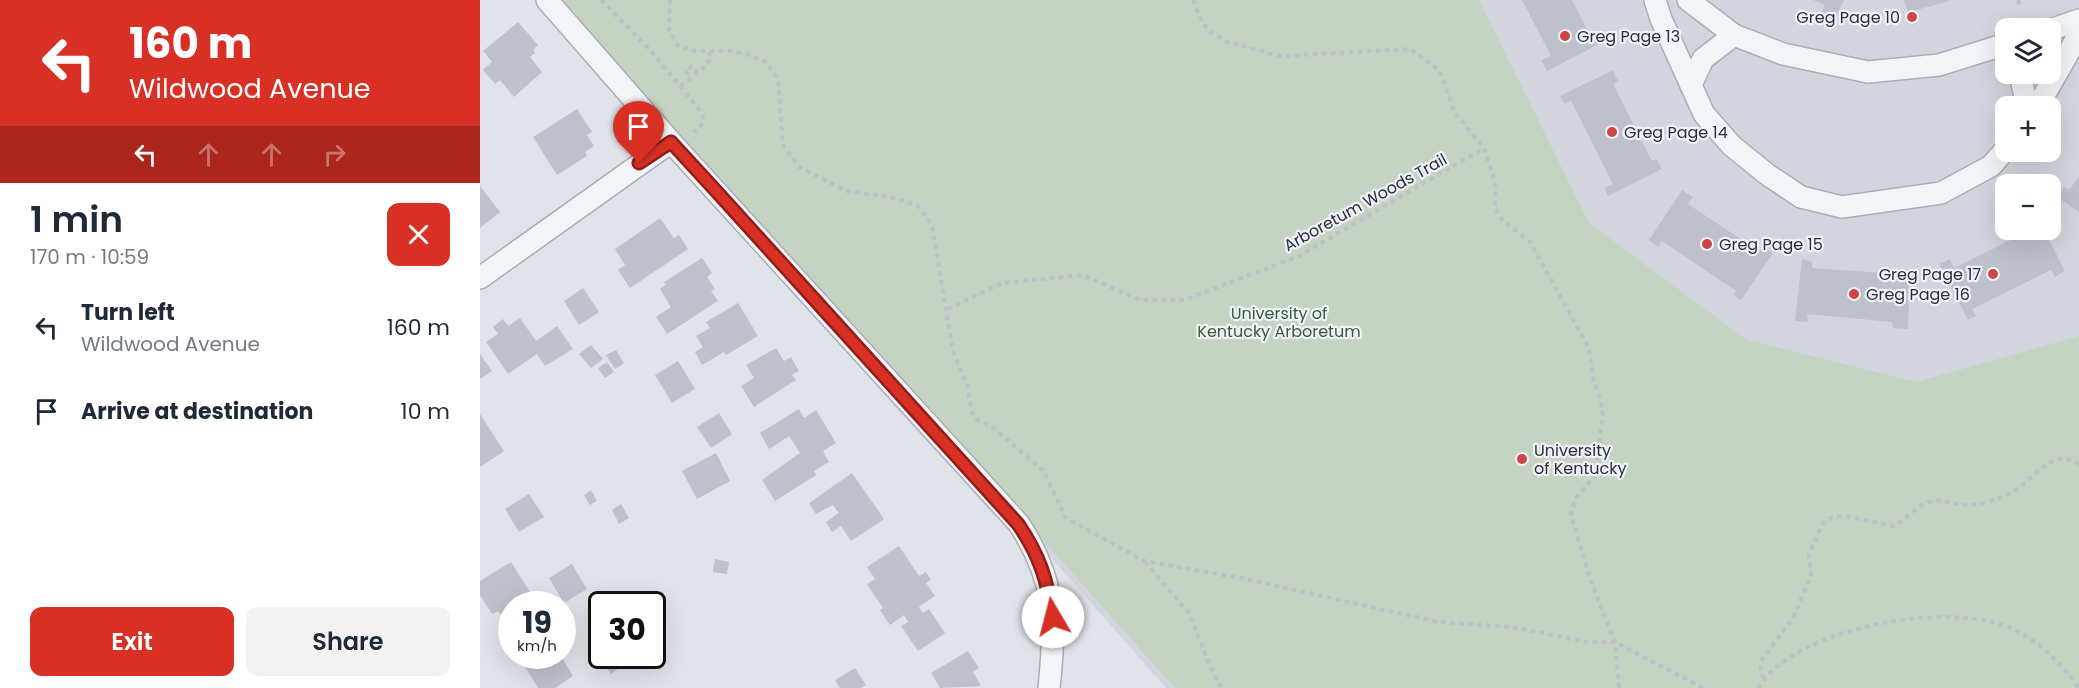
<!DOCTYPE html>
<html lang="en">
<head>
<meta charset="utf-8">
<style>
	:root { --surface:#fff; --page:#f2f2f3; --text:#1f2937; --muted:#747a83; --accent:#d93025 }
	body { margin:0; font-family:Poppins,sans-serif; background:var(--page); color:var(--text); height:100vh; display:flex; flex-direction:column; font-size:22px; white-space:nowrap }
	* { box-sizing:border-box; margin:0 }
	p { font-size:20px; color:var(--muted) }
	.icon { flex:none; width:33px; height:33px; fill:none; stroke:currentColor; stroke-width:2; stroke-linecap:round; stroke-linejoin:round }
	.map { position:relative; flex:1; overflow:hidden }
	.side { display:flex; flex-direction:column; background:var(--surface); width:480px }
	.side>* { flex:none }
	.top-card { background:#d93025; color:#fff; overflow:hidden }
	.buttons { position:absolute; left:1515px; top:18px; display:grid; gap:12px }
	.buttons a { display:grid; place-items:center; width:66px; height:66px; border-radius:12px; background:var(--surface); box-shadow:0 6px 24px #0002; font-size:30px }
	.speed { position:absolute; left:18px; top:591px; display:flex; gap:12px; font-size:30px; font-weight:700; text-align:center }
	.speed>* { display:grid; place-content:center; width:78px; height:78px; border-radius:50%; background:var(--surface); box-shadow:0 6px 24px #0002; line-height:1 }
	.speed small { font-size:15px; font-weight:400 }
	.speed .limit { border:3px solid #111; border-radius:9px; background:#fff; color:#111 }
	.pin { position:absolute; display:grid; place-items:center; width:51px; height:51px; color:#fff; margin:-62px -26px; border-radius:50% 50% 50% 0; rotate:-45deg; box-shadow:0 0 6px #0007 }
	.pin .icon { rotate:45deg }
	.me { position:absolute; width:66px; margin:-33px; rotate:352deg; stroke-linejoin:round; filter:drop-shadow(0 0 4px #0008) }
	.turn { display:flex; align-items:center; gap:21px; height:126px; padding:0 30px; font-size:27px }
	.turn .icon { width:78px; height:78px; stroke-width:2.5 }
	.turn b { display:block; font-size:42px; line-height:51px }
	.lanes { display:flex; align-items:center; height:57px; padding:0 30px; background:#0003; justify-content:center; gap:30px; direction:ltr }
	.lanes .off { opacity:.35 }
	.round { display:grid; place-items:center; flex:none; width:63px; height:63px; border-radius:12px; background:var(--page) }
	.overview { display:flex; align-items:center; justify-content:space-between; height:102px; padding:0 30px }
	h1 { font-size:36px; font-weight:600; line-height:45px }
	.cta { display:flex; gap:12px; margin-top:auto; padding:12px 30px }
	.cta a { flex:1; height:69px; border-radius:12px; background:var(--accent); color:#fff; font-size:24px; font-weight:600; line-height:69px; text-align:center }
	.cta a+a { background:var(--page); color:var(--text) }
	ul { padding:0; list-style:none }
	li { display:flex; align-items:center; gap:18px; height:84px; padding:0 30px }
	li div { flex:1 }
	li b { display:block; font-size:22px }
	li em { font-style:normal }
	main { display:flex; flex:1; min-height:0 }
	.map>svg:first-child { display:block }
	.built { fill:#d3d5de; fill-rule:evenodd }
	.green { fill:#c4d3c2 }
	.building { fill:#bec1cc }
	.lines { fill:none; stroke-linecap:round; stroke-linejoin:round }
	.street-casing { stroke:#aaadb7; stroke-width:24 }
	.path { stroke:#bec1c8; stroke-width:4; stroke-dasharray:4.5 4.5; stroke-linecap:butt }
	.street { stroke:#f3f4f8; stroke-width:21 }
	.route-casing { stroke:#8d1f18; stroke-width:15 }
	.route { stroke:#d93025; stroke-width:10 }
	.poi-dot { fill:#cf4545; stroke:#f0f2f7; stroke-width:2 }
	.labels { text-anchor:middle; stroke-width:4.5; stroke-linejoin:round; paint-order:stroke }
	.poi-label { font-size:16px; fill:#292e41; stroke:#f0f2f7; text-anchor:start }
	.street-label { font-size:16px; fill:#292e41; stroke:#f0f2f7 }
	.park-label { font-size:16px; fill:#385d36; stroke:#f0f2f7 }
</style>
</head>
<body>
<main>
<section class="side">
<div class="top-card">
<div class="turn"><svg class="icon" aria-label="left" viewBox="0 0 24 24"><path d="M17 20v-9H6M10 6l-5 5 5 5"/></svg><div><b>160 m</b>Wildwood Avenue</div></div>
<div class="lanes"><svg class="icon" aria-label="left" viewBox="0 0 24 24"><path d="M17 20v-9H6M10 6l-5 5 5 5"/></svg><svg class="icon off" aria-label="ahead" viewBox="0 0 24 24"><path d="M12 20V5M6 11l6-6 6 6"/></svg><svg class="icon off" aria-label="ahead" viewBox="0 0 24 24"><path d="M12 20V5M6 11l6-6 6 6"/></svg><svg class="icon off" aria-label="right" viewBox="0 0 24 24"><path d="M7 20v-9h11M14 6l5 5-5 5"/></svg></div>
</div>
<div class="overview"><div><h1>1 min</h1><p>170 m · 10:59</p></div><a class="round" style="background:#d93025;color:#fff"><svg class="icon" aria-label="close" viewBox="0 0 24 24"><path d="M6 6l12 12M18 6L6 18"/></svg></a></div>
<ul>
<li><svg class="icon" aria-label="left" viewBox="0 0 24 24"><path d="M17 20v-9H6M10 6l-5 5 5 5"/></svg><div><b>Turn left</b><p>Wildwood Avenue</p></div><em>160 m</em></li>
<li><svg class="icon" aria-label="arrive" viewBox="0 0 24 24"><path d="M6 21V4h12l-3 4 3 4H6"/></svg><div><b>Arrive at destination</b></div><em>10 m</em></li>
</ul>
<div class="cta"><a>Exit</a><a>Share</a></div>
</section>
<div class="map">
<svg width="1599" height="688" viewBox="0 0 1599 688">
	<rect width="100%" height="100%" fill="#e1e3ea"/>
	<path class="built" d="M 80,0 L 1599,0 L 1599,688 L 686,688 ZM 1526,28 L 1570,28 L 1570,74 L 1526,74 ZM 1526,106 L 1570,106 L 1570,152 L 1526,152 ZM 1526,184 L 1570,184 L 1570,230 L 1526,230 Z"/>
	<polygon class="green" points="80,0 999,0 1109,223 1267,340 1436,382 1599,336 1599,688 695,688"/>
	<g class="building">
		<polygon points="1042,0 1092,0 1111,37 1117,34 1121,43 1067,71 1061,60 1071,56"/>
		<polygon points="1333,0 1364,0 1354,21 1340,15 1345,5"/>
		<polygon points="1424,0 1469,0 1469,1 1433,11 1437,23 1432,25"/>
		<polygon points="38,22 58,45 53,50 55,53 50,57 62,72 34,97 20,80 15,84 3,70 12,62 3,51"/>
		<polygon points="1133,70 1138,81 1133,84 1172,161 1177,159 1182,169 1128,196 1124,188 1133,184 1091,101 1084,104 1080,96"/>
		<polygon points="97,109 112,132 107,135 114,146 105,152 107,156 77,175 53,137"/>
		<polygon points="1599,176 1599,212 1577,197 1584,187 1589,190"/>
		<polygon points="0,186 20,212 0,228"/>
		<polygon points="1202,190 1213,197 1208,204 1280,252 1283,247 1293,253 1261,300 1253,295 1256,291 1182,241 1178,247 1169,240"/>
		<polygon points="180,218 194,238 199,235 208,249 150,288 138,270 145,265 135,249"/>
		<polygon points="1551,230 1564,230 1585,271 1575,277 1571,270 1492,309 1496,316 1488,320 1459,264 1470,259 1474,268"/>
		<polygon points="222,258 232,273 227,277 235,289 231,291 238,301 187,334 176,317 191,307 180,289 186,285 184,282"/>
		<polygon points="1322,259 1333,262 1332,268 1418,274 1419,269 1430,269 1428,329 1413,328 1412,322 1327,314 1328,322 1315,321"/>
		<polygon points="103,288 119,312 99,325 84,301"/>
		<polygon points="258,303 278,336 246,355 244,352 222,365 215,352 223,347 216,336 230,328 226,322"/>
		<polygon points="40,318 56,341 77,326 93,349 65,366 57,354 28,374 6,342 18,334 13,327 23,319 28,326"/>
		<polygon points="111,345 123,359 111,368 99,354"/>
		<polygon points="296,348 304,361 311,357 319,371 312,375 316,380 274,407 261,386 274,378 266,365"/>
		<polygon points="136,350 144,363 135,369 126,355"/>
		<polygon points="0,354 12,371 0,379"/>
		<polygon points="198,361 215,389 192,403 175,375"/>
		<polygon points="127,362 134,372 125,378 118,368"/>
		<polygon points="319,409 324,418 336,410 356,443 343,451 349,462 334,471 336,475 295,501 282,480 320,453 309,436 289,449 280,433"/>
		<polygon points="239,413 252,434 231,448 217,427"/>
		<polygon points="0,414 24,451 0,467"/>
		<polygon points="236,453 250,481 217,499 202,471"/>
		<polygon points="372,473 404,519 371,541 361,526 352,532 346,522 359,513 353,505 336,514 329,503"/>
		<polygon points="111,490 117,501 110,505 104,495"/>
		<polygon points="49,494 64,517 39,532 25,509"/>
		<polygon points="141,504 149,518 139,524 132,510"/>
		<polygon points="419,546 439,576 446,572 451,580 446,583 455,596 439,607 443,613 449,609 465,633 438,651 421,626 428,622 424,615 410,625 400,610 403,608 387,584 395,579 387,567"/>
		<polygon points="235,559 249,562 247,574 233,572"/>
		<polygon points="31,562 55,600 47,604 32,604 32,614 24,619 18,611 12,614 0,595 0,581"/>
		<polygon points="92,564 107,589 84,603 69,578"/>
		<polygon points="122,649 122,656 150,656 152,658 131,674 116,653"/>
		<polygon points="488,651 499,668 493,672 501,686 460,688 451,673"/>
		<polygon points="42,656 81,656 93,676 75,688 58,688 39,657"/>
		<polygon points="375,668 386,685 381,688 360,688 355,680"/>
	</g>
	<g class="lines">
		<g class="street-casing">
			<g id="street">
				<path d="M 67,0 L 191,142 L 539,524 C 576,581 576,622 569,688"/>
				<polyline points="1175,0 1181,19 1224,114 1252,146 1288,175 1321,197 1362,207 1461,193 1511,166 1526,149"/>
				<polyline points="1208,0 1254,35 1303,54 1388,72 1459,65 1526,44"/>
				<polyline points="1570,30 1599,20"/>
				<polyline points="1540,74 1547,106"/>
				<polyline points="1211,85 1223,59 1254,35"/>
				<polyline points="1558,106 1599,34"/>
				<polyline points="0,278 191,142"/>
			</g>
		</g>
		<g class="path">
			<path d="M 121,0 L 171,51 L 222,113 C 225,123 221,126 214,132"/>
			<polyline points="190,0 189,30 199,47 216,51 251,51 269,55 286,62 298,80 303,145 319,167 367,191 410,197 438,206 452,225 473,352 487,385 492,412 497,420 511,426 564,471 585,517 664,561 766,579 958,622 1032,627 1108,642 1135,642 1223,688"/>
			<polyline points="713,0 722,22 730,32 748,42 799,56 930,49 960,71 974,112 1004,148 1015,182 1015,208 1022,220 1050,242 1109,348 1113,377 1123,410 1119,447 1114,477 1096,497 1091,515 1110,579 1135,642 1139,688"/>
			<polyline points="1538,0 1540,9"/>
			<path d="M 200,86 L 211,78 L 205,71 L 212,66 L 217,73 C 226,66 231,63 229,52"/>
			<polyline points="468,309 522,283 603,275 660,300 704,300 819,256 1004,148"/>
			<polyline points="665,562 709,613 733,673 742,688"/>
			<path d="M 1284,678 L 1281,672 L 1281,661 L 1313,618 L 1331,576 L 1329,554 L 1343,523 L 1352,517 L 1363,516 L 1414,526 C 1427,519 1438,504 1452,501 C 1463,499 1474,504 1484,505 C 1499,506 1515,500 1529,494 C 1553,483 1570,445 1599,464"/>
			<path d="M 1278,688 C 1316,626 1473,599 1535,630 C 1563,644 1581,664 1599,688"/>
		</g>
		<use href="#street" class="street"/>
	</g>
	<g class="lines">
		<g class="route-casing">
			<path id="route" d="M 159,163 L 191,142 L 237,192 L 538,524 C 560,556 567,580 573,617"/>
		</g>
		<use href="#route" class="route"/>
	</g>
	<g class="poi-dot">
		<circle cx="1432" cy="17" r="6"/>
		<circle cx="1085" cy="36" r="6"/>
		<circle cx="1132" cy="132" r="6"/>
		<circle cx="1227" cy="244" r="6"/>
		<circle cx="1513" cy="274" r="6"/>
		<circle cx="1374" cy="294" r="6"/>
		<circle cx="1042" cy="459" r="6"/>
	</g>
	<g class="labels">
		<g class="poi-label">
			<text x="1420" y="23" text-anchor="end">Greg Page 10</text>
			<text x="1097" y="42">Greg Page 13</text>
			<text x="1144" y="138">Greg Page 14</text>
			<text x="1239" y="250">Greg Page 15</text>
			<text x="1501" y="280" text-anchor="end">Greg Page 17</text>
			<text x="1386" y="300">Greg Page 16</text>
			<text x="1054" y="456">University<tspan x="1054" dy="18">of Kentucky</tspan></text>
		</g>
		<g class="street-label">
			<text transform="translate(885 202) rotate(-29)" y="6">Arboretum Woods Trail</text>
		</g>
		<g class="park-label">
			<text x="799" y="319">University of<tspan x="799" dy="18">Kentucky Arboretum</tspan></text>
		</g>
	</g>
</svg>
<div class="buttons">
<a><svg class="icon" aria-label="layers" viewBox="0 0 24 24"><path d="M12 4l9 5-9 5-9-5zM3 14l9 5 9-5"/></svg></a>
<a>+</a>
<a>−</a>
</div>
<div class="speed"><div>19<small>km/h</small></div><div class="limit">30</div></div>
<div class="pin" style="left:159px;top:163px;background:#d93025"><svg class="icon" aria-label="arrive" viewBox="0 0 24 24"><path d="M6 21V4h12l-3 4 3 4H6"/></svg></div>
<svg class="me" style="left:573px;top:617px" viewBox="-20 -20 40 40"><circle r="19" fill="#fff"/><path d="M0-13L10 11 0 6-10 11z" fill="#d93025"/></svg>
</div>
</main>
</body>
</html>
